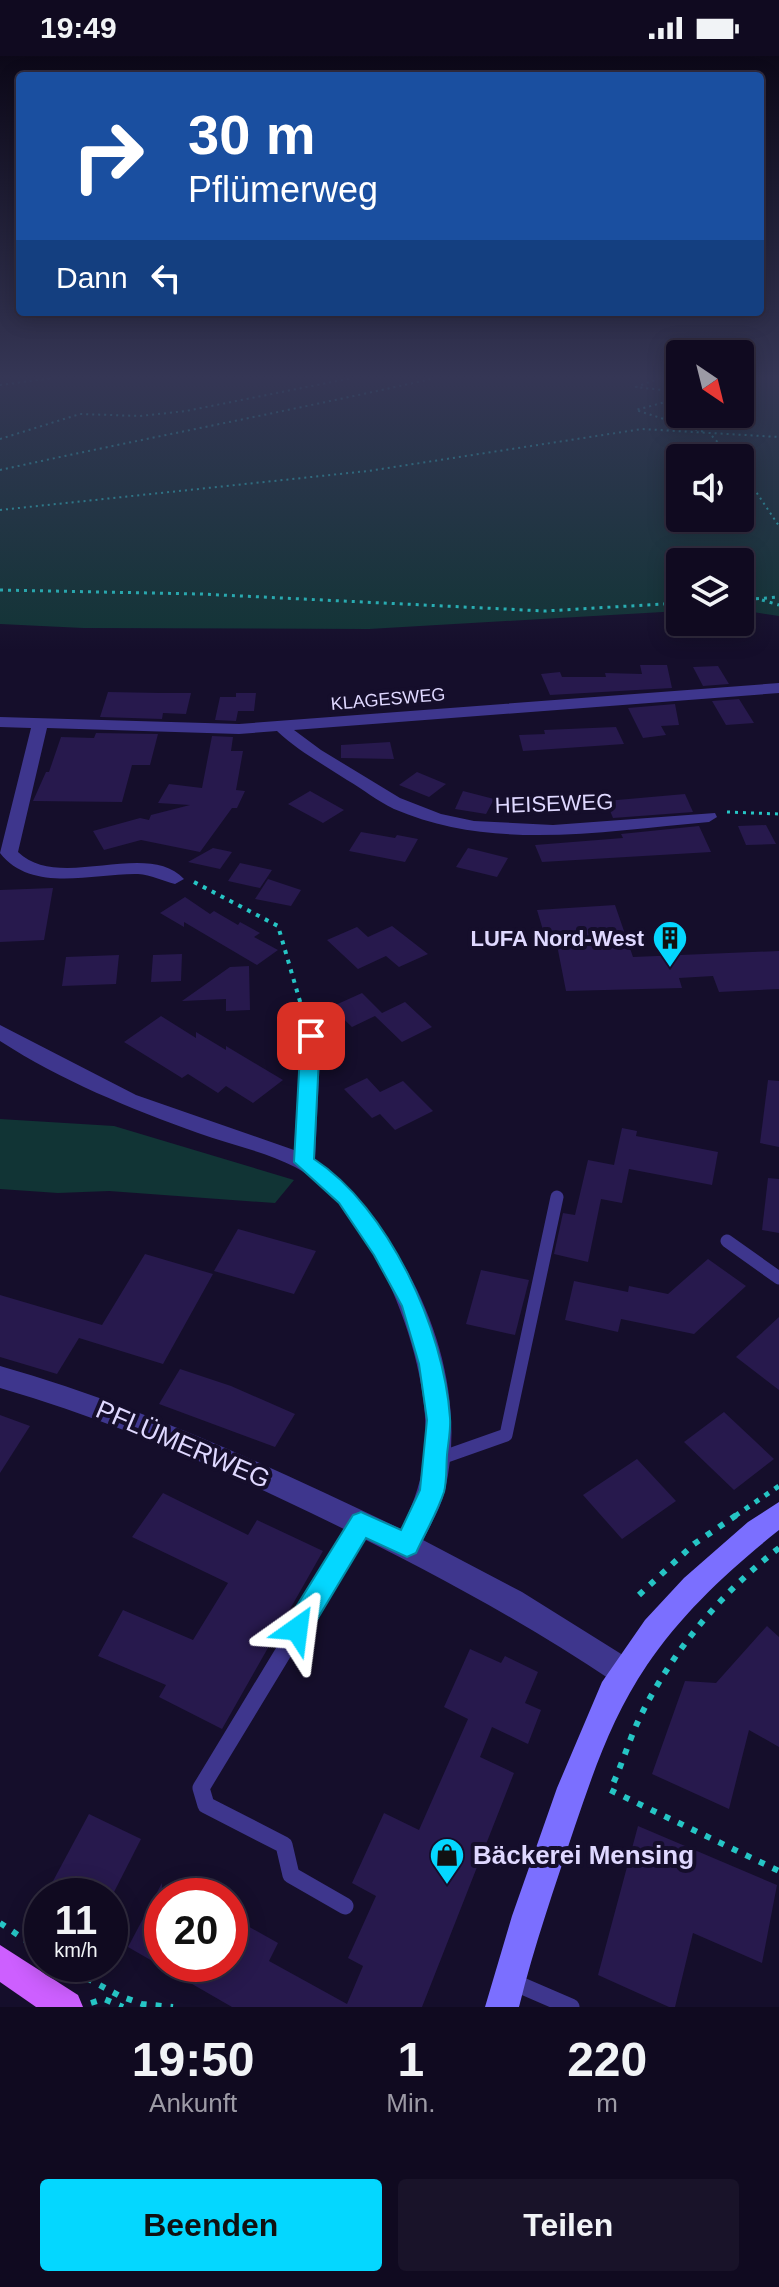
<!DOCTYPE html>
<html lang="de">
<head>
<meta charset="utf-8">
<style>
	:root { --surface:#100a20; --page:#191329; --text:#f1f3f6; --muted:#9c9aa5; --line:#302b3e; --accent:#04d7ff }
	body { margin:0; font-family:Arial,sans-serif; background:var(--page); color:var(--text); height:100vh; display:flex; flex-direction:column; font-size:30px; white-space:nowrap }
	* { box-sizing:border-box; margin:0 }
	p { font-size:26px; color:var(--muted) }
	.icon { flex:none; width:44px; height:44px; fill:none; stroke:currentColor; stroke-width:2; stroke-linecap:round; stroke-linejoin:round }
	.map { position:relative; height:1951px; overflow:hidden }
	.sheet { display:flex; flex-direction:column; background:var(--surface); flex:1 }
	.sheet>* { flex:none }
	.hud { position:absolute; left:16px; top:16px; width:748px; height:244px; border-radius:8px; box-shadow:0 4px 20px #0003,0 0 0 2px var(--line); background:#1a4fa0; color:#fff; overflow:hidden }
	.needle { width:52px; rotate:145deg }
	.controls { position:absolute; left:666px; top:284px; display:grid; gap:16px }
	.controls a { display:grid; place-items:center; width:88px; height:88px; border-radius:8px; background:var(--surface); box-shadow:0 4px 20px #0003,0 0 0 2px var(--line); font-size:40px }
	.speed { position:absolute; left:24px; top:1822px; display:flex; gap:16px; font-size:40px; font-weight:700; text-align:center }
	.speed>* { display:grid; place-content:center; width:104px; height:104px; border-radius:50%; background:var(--surface); box-shadow:0 4px 20px #0003,0 0 0 2px var(--line); line-height:1 }
	.speed small { font-size:20px; font-weight:400 }
	.speed .limit { border:12px solid #d22; background:#fff; color:#111 }
	.pin { position:absolute; display:grid; place-items:center; width:68px; height:68px; color:#fff; margin:-34px; border-radius:16px; box-shadow:0 4px 12px #0006 }
	.me { position:absolute; width:88px; margin:-44px; rotate:31deg; stroke-linejoin:round; filter:drop-shadow(0 0 6px #0008) }
	.turn { display:flex; align-items:center; gap:28px; height:168px; padding:0 40px; font-size:36px }
	.turn .icon { width:104px; height:104px; stroke-width:2.5 }
	.turn b { display:block; font-size:56px; line-height:68px }
	.then { display:flex; align-items:center; height:76px; padding:0 40px; background:#0003; gap:16px; font-size:30px }
	.eta { display:flex; justify-content:space-evenly; align-items:center; height:136px; text-align:center }
	.eta b { font-size:48px; font-weight:700; line-height:56px }
	.primary-button { display:flex; gap:16px; margin-top:auto; padding:16px 40px }
	.primary-button a { flex:1; height:92px; border-radius:8px; background:var(--accent); color:#111; font-size:32px; font-weight:700; line-height:92px; text-align:center }
	.primary-button a+a { background:var(--page); color:var(--text) }
	.status { display:flex; justify-content:space-between; align-items:center; height:56px; padding:0 40px; background:var(--surface); direction:ltr }
	.status svg { height:22px; fill:currentColor }
	.map>svg:first-child { display:block }
	.green { fill:#113435; fill-rule:evenodd }
	.building { fill:#27194d }
	.lines { fill:none; stroke-linecap:round; stroke-linejoin:round }
	.path-far4 { stroke:#26c5c5; stroke-width:2; stroke-dasharray:2 4; stroke-linecap:butt }
	.path-far3 { stroke:#26c5c5; stroke-width:3; stroke-dasharray:3 5; stroke-linecap:butt }
	.path-far2 { stroke:#26c5c5; stroke-width:4; stroke-dasharray:4 6; stroke-linecap:butt }
	.path-far1 { stroke:#26c5c5; stroke-width:5; stroke-dasharray:5 7; stroke-linecap:butt }
	.path { stroke:#26c5c5; stroke-width:6; stroke-dasharray:6 9; stroke-linecap:butt }
	.service-far1 { stroke:#3e368d; stroke-width:13 }
	.service { stroke:#3e368d; stroke-width:17 }
	.minor { fill:#3e368d; fill-rule:evenodd }
	.secondary { fill:#7b6fff; fill-rule:evenodd }
	.primary { fill:#cd5fff; fill-rule:evenodd }
	.route { fill:#04d7ff; stroke:#038ca6; stroke-width:2 }
	.labels { text-anchor:middle; stroke-width:8; stroke-linejoin:round; paint-order:stroke }
	.far-street-label { font-size:18px; fill:#dfd8ff; stroke:#150e2b }
	.street-label { font-size:22px; fill:#dfd8ff; stroke:#150e2b }
	.poi-label { font-size:22px; font-weight:bold; fill:#dfd8ff; stroke:#150e2b; text-anchor:end }
	.near-street-label { font-size:26px; fill:#dfd8ff; stroke:#150e2b }
	.near-poi-label { font-size:26px; font-weight:bold; fill:#dfd8ff; stroke:#150e2b; text-anchor:start }
</style>
</head>
<body>
<div class="status"><b>19:49</b><svg viewBox="0 0 49 12"><path d="M0 12V9h3v3zM5 12V6h3v6zM10 12V3h3v9zM15 12V0h3v12zM26 1h20v11H26zM47 4h2v5h-2z"/></svg></div>
<div class="map">
<svg width="779" height="1951" viewBox="0 0 779 1951">
	<rect width="100%" height="100%" fill="#150e2b"/>
	<g class="green">
		<path d="M 0,322 L 680,322 L 680,358 L 740,358 L 740,322 L 779,322 L 779,560 L 740,554 L 740,506 L 680,506 L 680,555 L 369,573 L 83,572 L 0,568 ZM 680,402 L 740,402 L 740,462 L 680,462 Z"/>
		<polygon points="0,1063 114,1070 294,1124 275,1147 109,1135 58,1137 0,1133"/>
	</g>
	<g class="building">
		<polygon points="640,609 667,609 672,632 550,639 541,618 560,616 562,621 606,621 605,617 642,618"/>
		<polygon points="718,610 729,628 703,630 693,611"/>
		<polygon points="108,636 160,637 191,637 186,658 163,657 162,663 100,661"/>
		<polygon points="236,637 256,637 254,655 238,655 236,665 215,664 220,641 236,641"/>
		<polygon points="739,643 754,667 726,669 712,645"/>
		<polygon points="675,648 679,669 661,670 666,679 643,682 628,652"/>
		<polygon points="616,671 624,688 523,695 519,679 545,678 544,674"/>
		<polygon points="96,677 158,678 150,709 132,709 122,746 33,745 46,716 49,716 61,681 94,682"/>
		<polygon points="212,680 233,681 231,695 243,695 236,734 245,735 237,752 232,752 200,796 141,784 104,794 93,775 140,762 149,764 151,759 190,749 158,747 169,728 202,732"/>
		<polygon points="390,686 394,703 341,702 341,689"/>
		<polygon points="417,716 446,728 429,741 399,729"/>
		<polygon points="310,735 344,754 323,767 288,748"/>
		<polygon points="463,735 494,743 486,758 455,753"/>
		<polygon points="685,738 693,756 613,762 606,745"/>
		<polygon points="766,769 776,788 746,789 738,770"/>
		<polygon points="699,770 711,796 542,806 535,789 623,782 621,778"/>
		<polygon points="361,776 395,782 397,779 418,783 405,806 349,795"/>
		<polygon points="213,792 232,796 220,813 188,806"/>
		<polygon points="468,792 508,802 497,821 456,811"/>
		<polygon points="240,807 272,814 260,832 228,825"/>
		<polygon points="268,823 301,834 291,850 255,843"/>
		<polygon points="53,832 44,884 0,886 0,834"/>
		<polygon points="185,841 210,858 214,855 238,869 240,866 260,877 254,881 278,894 257,909 184,866 184,871 160,857"/>
		<polygon points="615,849 633,901 779,895 779,933 719,936 713,920 679,922 682,932 566,935 556,884 546,884 537,854"/>
		<polygon points="392,870 428,898 399,911 386,900 358,913 327,884 357,871 368,881"/>
		<polygon points="182,898 181,925 151,926 153,899"/>
		<polygon points="119,899 116,928 62,930 66,901"/>
		<polygon points="249,910 250,954 226,955 226,943 182,945 230,911"/>
		<polygon points="362,937 382,957 405,946 432,971 402,986 375,960 352,971 331,951"/>
		<polygon points="161,960 196,982 196,976 226,994 226,990 283,1024 253,1047 226,1030 218,1037 188,1018 182,1022 124,986"/>
		<polygon points="367,1022 380,1036 403,1025 433,1055 395,1074 380,1058 372,1062 344,1033"/>
		<polygon points="768,1024 779,1025 779,1091 760,1087"/>
		<polygon points="622,1072 637,1075 636,1080 718,1096 712,1129 629,1113 622,1147 601,1143 588,1206 554,1198 563,1157 575,1159 588,1104 614,1109"/>
		<polygon points="768,1122 779,1123 779,1177 762,1174"/>
		<polygon points="238,1173 316,1195 294,1238 214,1215"/>
		<polygon points="145,1198 213,1218 163,1308 79,1282 57,1318 0,1301 0,1239 102,1269"/>
		<polygon points="708,1203 746,1230 694,1278 621,1263 618,1276 565,1264 574,1225 628,1236 629,1230 668,1238"/>
		<polygon points="481,1214 529,1224 515,1279 466,1268"/>
		<polygon points="779,1261 779,1334 736,1301"/>
		<polygon points="180,1313 231,1330 295,1358 275,1391 159,1348"/>
		<polygon points="724,1356 774,1403 734,1434 684,1386"/>
		<polygon points="0,1359 30,1370 0,1417"/>
		<polygon points="637,1403 676,1445 622,1483 583,1439"/>
		<polygon points="163,1437 248,1479 257,1464 323,1495 222,1673 159,1641 166,1629 98,1600 123,1554 193,1584 228,1527 132,1481"/>
		<polygon points="767,1570 779,1581 779,1691 749,1674 729,1753 652,1718 685,1625 716,1627"/>
		<polygon points="470,1593 501,1607 505,1600 538,1616 525,1647 541,1654 528,1688 492,1671 480,1701 514,1717 422,1951 232,1951 128,1891 162,1827 162,1908 230,1908 230,1860 278,1887 269,1905 347,1948 363,1910 348,1902 376,1840 352,1827 384,1757 419,1774 468,1663 444,1651"/>
		<polygon points="89,1758 141,1783 112,1840 45,1840"/>
		<polygon points="638,1770 777,1829 762,1907 693,1877 675,1951 669,1951 598,1919"/>
	</g>
	<g class="lines">
		<g class="path-far4">
			<polyline points="660,322 636,331 680,336"/>
			<polyline points="0,329 53,322"/>
			<polyline points="680,342 636,354 704,376"/>
			<polyline points="712,380 732,402"/>
			<polyline points="0,383 80,358 140,360 186,355 352,322"/>
			<polyline points="740,412 779,470"/>
			<path d="M 0,414 C 145,382 291,355 435,322"/>
			<polyline points="0,454 368,415 642,373 779,381"/>
		</g>
		<g class="path-far3">
			<polyline points="0,534 201,538 545,555 680,547"/>
			<polyline points="740,544 779,541"/>
			<polyline points="762,544 779,549"/>
			<polyline points="727,756 779,758"/>
		</g>
		<polyline class="path-far2" points="194,826 278,870 306,966"/>
		<polyline class="path-far1" points="735,1460 779,1430"/>
		<g class="path">
			<path d="M 779,1492 C 721,1537 674,1593 641,1659 C 629,1683 622,1710 610,1734 L 779,1815"/>
			<polyline points="639,1539 694,1488 738,1458"/>
			<polyline points="0,1867 42,1895"/>
			<polyline points="60,1908 120,1940 142,1948 173,1951"/>
			<polyline points="91,1947 104,1943 123,1951"/>
		</g>
		<g class="service-far1">
			<polyline points="727,1185 779,1222"/>
			<polyline points="438,1403 506,1379 557,1141"/>
		</g>
		<g class="service">
			<polyline points="345,1850 291,1819 284,1789 206,1749 201,1732 361,1468"/>
			<polyline points="513,1926 571,1951"/>
		</g>
		<g class="minor">
			<path d="M 779,627 L 779,637 L 294,674 L 321,694 L 400,742 L 441,758 L 474,765 L 553,769 L 715,757 L 717,761 L 709,766 C 605,775 494,796 394,753 C 377,745 363,733 347,724 C 323,708 298,695 277,675 L 239,678 L 47,672 L 18,796 C 59,836 147,783 184,823 L 175,828 C 163,825 151,819 138,818 C 94,817 32,838 0,797 L 31,672 L 0,671 L 0,661 L 239,668 Z"/>
			<path d="M 0,969 L 136,1039 L 294,1094 L 301,980 L 311,973 L 318,975 L 321,980 L 315,1103 C 407,1178 473,1314 445,1434 C 441,1451 431,1468 423,1484 L 522,1536 L 634,1606 L 639,1616 L 634,1626 L 624,1631 L 614,1626 C 517,1561 415,1507 311,1457 C 210,1408 108,1363 0,1332 L 0,1310 C 140,1350 270,1410 401,1473 C 414,1447 423,1422 425,1393 C 433,1307 374,1153 295,1111 C 266,1096 229,1088 198,1077 C 129,1052 62,1025 0,985 Z"/>
		</g>
		<path class="secondary" d="M 779,1446 L 779,1474 C 730,1513 682,1557 647,1609 C 613,1659 594,1714 575,1770 C 555,1830 534,1890 519,1951 L 485,1951 L 512,1860 L 557,1732 L 602,1626 L 645,1564 L 684,1522 L 748,1466 Z"/>
		<polygon class="primary" points="0,1889 78,1939 83,1951 36,1951 0,1926"/>
	</g>
	<linearGradient id="sky" x2="0" y2="1"><stop stop-color="#0c0818"/><stop offset="0.54" stop-color="#353655"/><stop offset="1" stop-color="#353655" stop-opacity="0"/></linearGradient>
	<rect width="779" height="595" fill="url(#sky)"/>
	<path class="route" d="M 311,973 L 320,980 L 314,1103 C 389,1152 444,1274 450,1362 C 451,1374 448,1387 447,1399 C 446,1411 447,1425 444,1436 C 437,1457 425,1477 416,1497 L 407,1501 L 366,1482 L 306,1582 L 297,1586 L 288,1582 L 284,1573 L 288,1564 L 353,1459 L 361,1456 L 401,1474 L 420,1434 L 427,1364 L 419,1308 L 402,1250 L 374,1199 L 339,1147 L 294,1106 L 301,980 Z"/>
	<defs>
		<g id="building-pin" transform="scale(1.8)"><path d="M0 17L-7.5 6A9.5 9.5 0 1 1 7.5 6Z" fill="#04d7ff" stroke="#150e2b"/><path d="M-4-6H4V6H1V3H-1V6H-4ZM-2.5-4.3h1.7v1.8h-1.7ZM.8-4.3h1.7v1.8H.8ZM-2.5-1h1.7V.8h-1.7ZM.8-1h1.7V.8H.8Z" fill="#111"/></g>
		<g id="shop-pin" transform="scale(1.8)"><path d="M0 17L-7.5 6A9.5 9.5 0 1 1 7.5 6Z" fill="#04d7ff" stroke="#150e2b"/><path d="M-5-2.5h2.3a2.7 3.5 0 0 1 5.4 0H5L5.5 6h-11ZM-1.5-2.5h3a1.5 2.3 0 0 0-3 0Z" fill="#111"/></g>
	</defs>
	<g fill-rule="evenodd">
		<use href="#building-pin" x="670" y="882"/>
		<use href="#shop-pin" x="447" y="1799"/>
	</g>
	<g class="labels">
		<g class="far-street-label">
			<text transform="translate(388 643) rotate(-5)" y="6">KLAGESWEG</text>
		</g>
		<g class="street-label">
			<text transform="translate(554 747) rotate(-2)" y="8">HEISEWEG</text>
		</g>
		<g class="poi-label">
			<text x="644" y="890">LUFA Nord-West</text>
		</g>
		<g class="near-street-label">
			<text transform="translate(183 1388) rotate(23)" y="9">PFLÜMERWEG</text>
		</g>
		<g class="near-poi-label">
			<text x="473" y="1808">Bäckerei Mensing</text>
		</g>
	</g>
</svg>
<div class="controls">
<a><svg class="needle" viewBox="-14 -14 28 28"><path d="M0-13l5 13h-10z" fill="#e53935"/><path d="M0 13l5-13h-10z" fill="#9c9aa5"/></svg></a>
<a><svg class="icon" aria-label="sound" viewBox="0 0 24 24"><path d="M4 9h4l5-4v14l-5-4H4zM17 9q2 3 0 6"/></svg></a>
<a><svg class="icon" aria-label="layers" viewBox="0 0 24 24"><path d="M12 4l9 5-9 5-9-5zM3 14l9 5 9-5"/></svg></a>
</div>
<div class="speed"><div>11<small>km/h</small></div><div class="limit">20</div></div>
<div class="pin" style="left:311px;top:980px;background:#d93025"><svg class="icon" aria-label="arrive" viewBox="0 0 24 24"><path d="M6 21V4h12l-3 4 3 4H6"/></svg></div>
<svg class="me" style="left:297px;top:1573px" viewBox="-20 -20 40 40"><path d="M0-17L14 15 0 8-14 15z" fill="#04d7ff" stroke="#fff" stroke-width="4"/></svg>
<div class="hud">
<div class="turn"><svg class="icon" aria-label="right" viewBox="0 0 24 24"><path d="M7 20v-9h11M14 6l5 5-5 5"/></svg><div><b>30 m</b>Pflümerweg</div></div>
<div class="then">Dann<svg class="icon" aria-label="left" viewBox="0 0 24 24"><path d="M17 20v-9H6M10 6l-5 5 5 5"/></svg></div>
</div>
</div>
<section class="sheet">
<div class="eta">
<div><b>19:50</b><p>Ankunft</p></div>
<div><b>1</b><p>Min.</p></div>
<div><b>220</b><p>m</p></div>
</div>
<div class="primary-button"><a>Beenden</a><a>Teilen</a></div>
</section>
</body>
</html>
